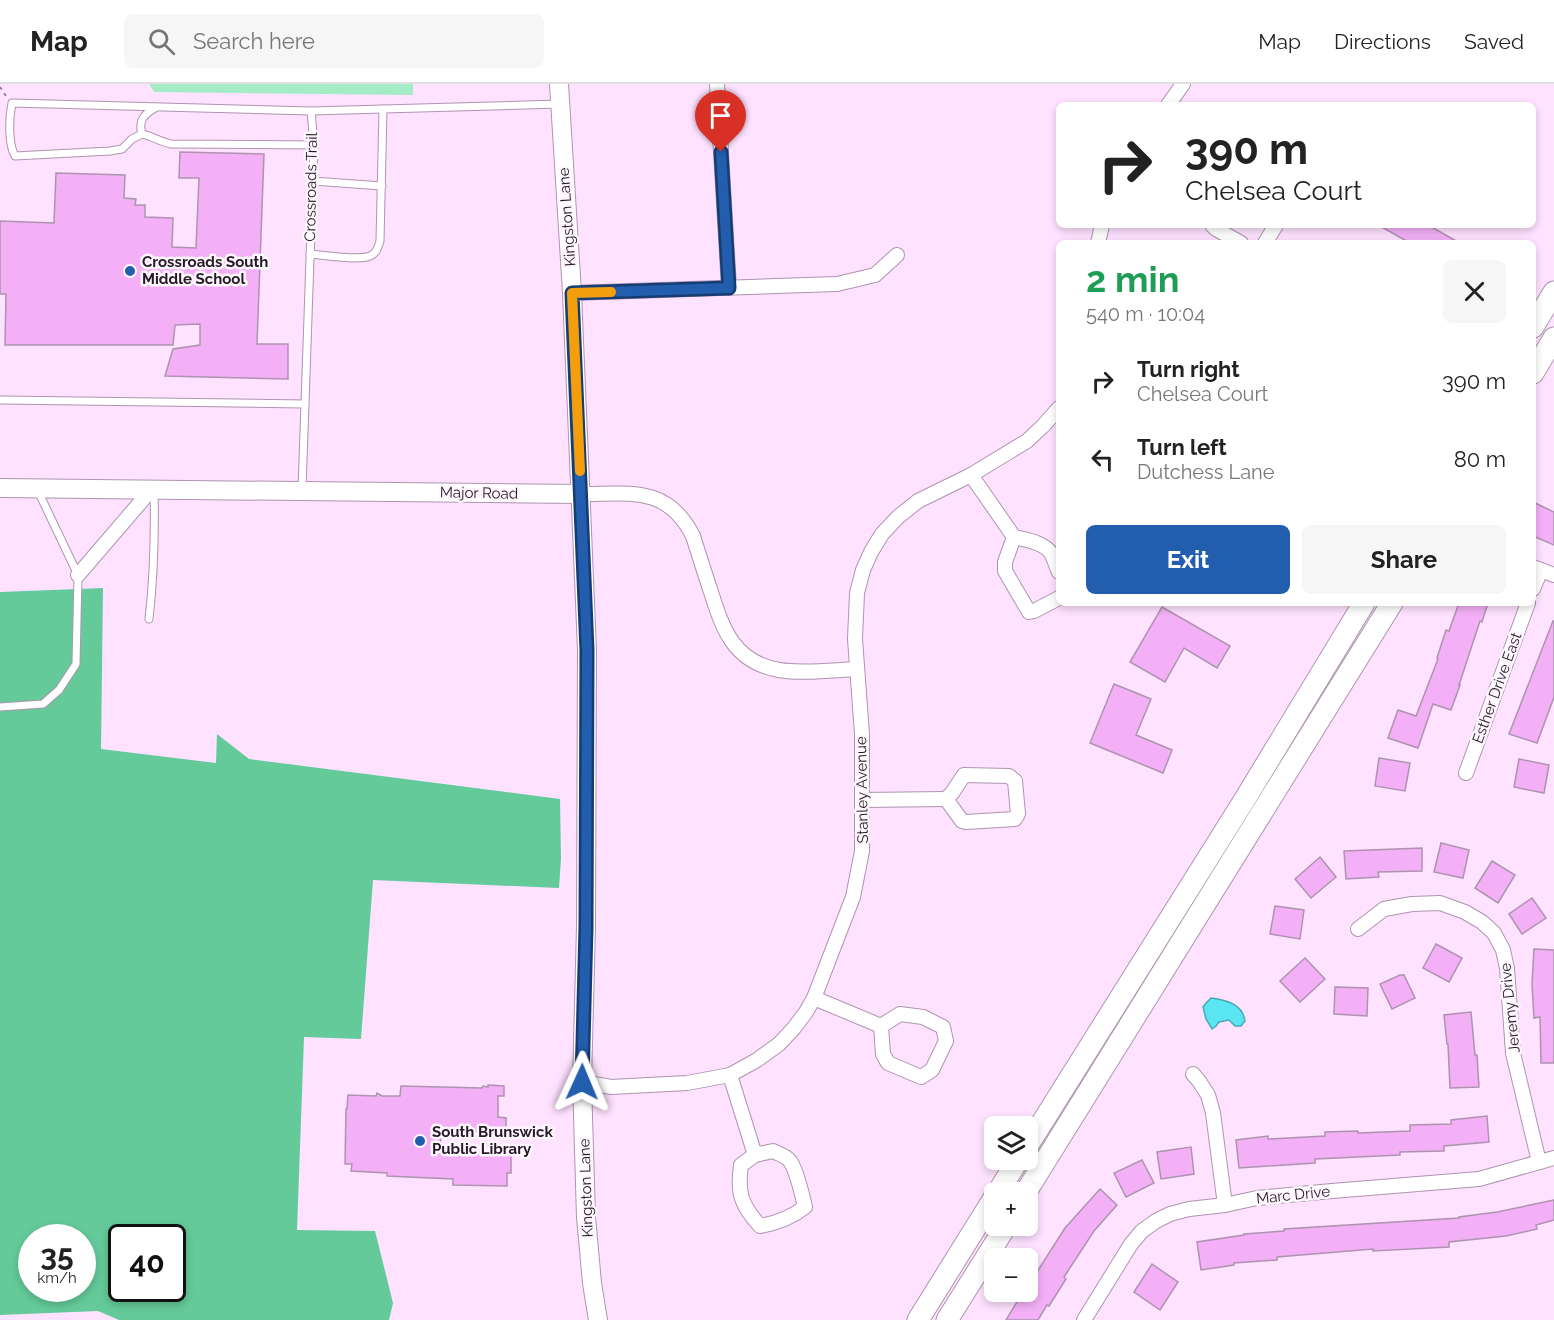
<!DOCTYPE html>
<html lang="en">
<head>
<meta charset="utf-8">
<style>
	:root { --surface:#fff; --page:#f6f6f6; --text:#222; --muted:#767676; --line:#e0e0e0; --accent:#225dae }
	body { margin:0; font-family:Raleway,sans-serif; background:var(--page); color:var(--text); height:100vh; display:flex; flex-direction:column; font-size:22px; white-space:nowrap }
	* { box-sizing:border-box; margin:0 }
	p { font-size:20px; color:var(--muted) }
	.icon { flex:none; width:33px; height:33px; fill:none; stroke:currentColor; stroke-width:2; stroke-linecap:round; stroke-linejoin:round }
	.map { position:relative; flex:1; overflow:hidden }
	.details { position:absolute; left:1056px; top:156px; width:480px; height:366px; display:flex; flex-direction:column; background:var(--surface); border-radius:9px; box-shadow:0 3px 9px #0003 }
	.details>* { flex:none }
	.top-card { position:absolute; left:1056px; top:18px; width:480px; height:126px; border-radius:9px; box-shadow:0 3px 9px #0003; background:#fff; color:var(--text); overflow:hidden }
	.fabs { position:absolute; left:984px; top:1032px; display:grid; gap:12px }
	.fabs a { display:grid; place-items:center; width:54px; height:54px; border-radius:9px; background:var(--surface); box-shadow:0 3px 9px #0003; font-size:30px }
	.speed { position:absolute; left:18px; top:1140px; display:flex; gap:12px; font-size:30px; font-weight:700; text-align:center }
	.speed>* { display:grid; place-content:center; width:78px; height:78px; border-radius:50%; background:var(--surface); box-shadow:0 3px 9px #0003; line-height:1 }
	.speed small { font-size:15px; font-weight:400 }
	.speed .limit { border:3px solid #111; border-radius:9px; background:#fff; color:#111 }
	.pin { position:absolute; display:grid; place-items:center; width:51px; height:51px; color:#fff; margin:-62px -26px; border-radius:50% 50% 50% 0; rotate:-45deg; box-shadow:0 0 6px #0007 }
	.pin .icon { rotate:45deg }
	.me { position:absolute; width:66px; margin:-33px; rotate:1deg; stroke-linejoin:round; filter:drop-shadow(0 0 4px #0008) }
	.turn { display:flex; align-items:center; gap:21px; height:126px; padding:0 30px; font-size:27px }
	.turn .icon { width:78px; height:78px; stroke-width:2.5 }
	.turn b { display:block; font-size:42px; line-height:51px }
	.round { display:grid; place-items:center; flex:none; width:63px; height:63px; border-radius:9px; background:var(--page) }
	.head { display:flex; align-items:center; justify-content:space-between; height:102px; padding:0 30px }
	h1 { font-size:36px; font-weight:700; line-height:45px; color:#1e9e55 }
	.button { display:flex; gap:12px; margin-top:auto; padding:12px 30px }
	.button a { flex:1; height:69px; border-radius:9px; background:var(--accent); color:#fff; font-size:24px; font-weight:700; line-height:69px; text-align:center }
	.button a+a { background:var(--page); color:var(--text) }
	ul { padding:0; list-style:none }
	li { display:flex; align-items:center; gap:18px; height:78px; padding:0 30px }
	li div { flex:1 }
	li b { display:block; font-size:22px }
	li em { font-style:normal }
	header { display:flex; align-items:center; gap:36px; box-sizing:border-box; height:84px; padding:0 30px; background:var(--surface); border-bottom:2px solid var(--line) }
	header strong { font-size:28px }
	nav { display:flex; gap:33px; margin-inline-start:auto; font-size:21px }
	.search { width:420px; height:54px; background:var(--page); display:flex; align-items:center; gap:15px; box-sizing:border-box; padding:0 21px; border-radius:9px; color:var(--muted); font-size:22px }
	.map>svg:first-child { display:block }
	.green { fill:#a3ecc5 }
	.forest { fill:#64ca99; fill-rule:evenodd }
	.water { fill:#59e6f2; stroke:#49a9b4; stroke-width:1.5 }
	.building { fill:#f3b0f7; stroke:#ae93af; stroke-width:1.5 }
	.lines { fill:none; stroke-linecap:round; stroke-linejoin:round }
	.lane-casing { stroke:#ae94af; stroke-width:9 }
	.street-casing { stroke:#ae94af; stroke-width:16 }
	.secondary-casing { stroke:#ae94af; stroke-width:20 }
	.primary-casing { stroke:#ae94af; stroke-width:23 }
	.path { stroke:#907d91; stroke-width:2; stroke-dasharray:3 4.5; stroke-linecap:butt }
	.lane { stroke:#fff; stroke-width:7 }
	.street { stroke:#fff; stroke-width:14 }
	.secondary { stroke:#fff; stroke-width:18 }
	.primary { stroke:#fff; stroke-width:21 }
	.route-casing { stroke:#163c71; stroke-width:15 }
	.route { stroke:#225dae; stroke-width:10 }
	.slow { stroke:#f59e0b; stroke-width:10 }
	.poi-dot { fill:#225dae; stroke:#fdf7fd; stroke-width:2 }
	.labels { text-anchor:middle; stroke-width:5; stroke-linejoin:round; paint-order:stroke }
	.street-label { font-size:15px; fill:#241a25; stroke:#fdf7fd }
	.poi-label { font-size:15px; font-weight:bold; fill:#241a25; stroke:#fdf7fd; text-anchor:start }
</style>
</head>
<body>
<header>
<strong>Map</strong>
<div class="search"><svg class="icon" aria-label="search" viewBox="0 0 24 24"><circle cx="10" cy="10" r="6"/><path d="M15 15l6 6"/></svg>Search here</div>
<nav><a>Map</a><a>Directions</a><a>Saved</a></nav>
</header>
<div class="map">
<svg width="1554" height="1236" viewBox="0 0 1554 1236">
	<rect width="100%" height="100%" fill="#fee2ff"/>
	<polygon class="green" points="149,0 413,0 413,11 154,8"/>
	<path class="forest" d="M 103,504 L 101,665 L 216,679 L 217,650 L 249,675 L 560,715 L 561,775 L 559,804 L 373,796 L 361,955 L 304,953 L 297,1146 L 375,1147 L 393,1219 L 389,1236 L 119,1236 L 98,1227 L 0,1231 L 0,508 ZM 32,1154 L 82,1154 L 82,1204 L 32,1204 ZM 122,1154 L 172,1154 L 172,1204 L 122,1204 Z"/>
	<path class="water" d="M 1211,914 C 1226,916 1243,920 1245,937 L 1241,942 L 1235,942 L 1229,936 L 1219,938 L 1216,942 L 1212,945 L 1206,935 L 1203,923 L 1207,918 Z"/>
	<g class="building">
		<polygon points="180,68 264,70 257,260 288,260 288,295 165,292 173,265 200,261 200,240 175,241 173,261 5,261 6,210 0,210 0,137 54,139 56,89 125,91 124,114 136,115 135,121 145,121 145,133 173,134 172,163 196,164 199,94 179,94"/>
		<polygon points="1378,141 1428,141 1460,159 1410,159"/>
		<polygon points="1533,418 1554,428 1554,461 1533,452"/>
		<polygon points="1459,519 1488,519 1482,538 1480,537 1459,601 1460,601 1451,626 1433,620 1418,664 1388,654 1398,626 1416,632 1438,575 1437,574 1446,546 1449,547"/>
		<polygon points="1162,523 1230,562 1217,584 1184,564 1165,598 1130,578"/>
		<polygon points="1553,537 1554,537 1554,613 1537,659 1509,650"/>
		<polygon points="1114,600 1151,615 1136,651 1172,666 1163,689 1090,659"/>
		<polygon points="1379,674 1410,679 1405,707 1375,702"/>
		<polygon points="1519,675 1549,681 1544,709 1514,703"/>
		<polygon points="1441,759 1469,766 1463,794 1434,788"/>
		<polygon points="1422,764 1422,787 1378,788 1379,793 1346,795 1344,767"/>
		<polygon points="1320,773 1336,793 1311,814 1295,795"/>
		<polygon points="1492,777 1515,791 1498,819 1475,804"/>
		<polygon points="1532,814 1546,834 1522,850 1509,830"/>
		<polygon points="1275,822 1304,826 1300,855 1270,850"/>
		<polygon points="1436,860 1462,874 1449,898 1423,884"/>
		<polygon points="1534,865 1554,866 1554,979 1541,979 1540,933 1534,934 1532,900"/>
		<polygon points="1305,874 1325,895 1300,918 1280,897"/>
		<polygon points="1400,891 1404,891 1415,914 1392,925 1380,900"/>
		<polygon points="1335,903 1368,904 1367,932 1334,930"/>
		<polygon points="1471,928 1475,971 1477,971 1479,1003 1450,1004 1448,960 1447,960 1444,931"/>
		<polygon points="488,1001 504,1002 504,1012 498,1012 498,1033 506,1034 506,1048 441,1047 440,1066 511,1069 511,1089 507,1089 507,1102 453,1101 453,1095 387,1092 387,1089 351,1087 352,1080 345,1080 346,1025 347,1025 348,1011 376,1012 377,1009 382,1012 400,1012 401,1002 482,1004 483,1002 488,1003"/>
		<polygon points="1487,1032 1489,1058 1444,1062 1444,1067 1400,1068 1400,1071 1315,1075 1315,1079 1239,1084 1236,1056 1268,1052 1268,1055 1325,1052 1325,1048 1358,1047 1358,1049 1410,1047 1410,1041 1451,1040 1451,1036"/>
		<polygon points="1191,1063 1194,1090 1161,1095 1157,1068"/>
		<polygon points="1142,1076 1154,1099 1126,1113 1114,1089"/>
		<polygon points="1100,1105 1117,1121 1094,1147 1064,1193 1066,1195 1049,1222 1047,1221 1038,1236 1006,1236 1023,1208 1028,1208 1028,1202 1065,1144"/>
		<polygon points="1554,1116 1554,1136 1536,1141 1537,1145 1506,1152 1449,1158 1449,1163 1373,1167 1373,1165 1277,1173 1277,1176 1234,1179 1234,1181 1201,1186 1197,1158 1244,1151 1244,1150 1284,1147 1284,1145 1459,1134 1459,1133 1497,1128"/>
		<polygon points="1152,1180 1178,1198 1160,1226 1134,1208"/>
	</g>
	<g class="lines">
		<g class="lane-casing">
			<g id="lane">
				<path d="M 142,50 C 138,37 144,30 155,24"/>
				<path d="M 314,61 L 171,60 C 160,58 152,52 142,50 L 132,55 L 122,65 L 110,67 L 15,72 C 8,60 9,33 12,19 L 311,27 L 560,20"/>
				<polyline points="313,97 382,102"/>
				<path d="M 310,170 C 325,171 357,177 370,172 C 377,169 378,163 380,157 L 383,25"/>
				<polyline points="0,316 305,320"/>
				<polyline points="302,405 314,61 311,27"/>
				<path d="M 149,535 C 154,492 155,449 154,406"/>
				<polyline points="0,623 43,620 59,606 76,580 78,491 38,407"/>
			</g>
		</g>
		<g class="street-casing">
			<g id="street">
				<polyline points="717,0 729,204"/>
				<polyline points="1168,21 1183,0"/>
				<polyline points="1212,141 1216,145 1241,159"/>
				<polyline points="1098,159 1102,141"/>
				<polyline points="1265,159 1276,141"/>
				<polyline points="572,209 837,200 875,191 897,171"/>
				<polyline points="971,391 1014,453"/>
				<path d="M 581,410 C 630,410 667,401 693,452 C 699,471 705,490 711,508 C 723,546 734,578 779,586 C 802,590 833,586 857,585"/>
				<polyline points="1533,483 1554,491"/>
				<path d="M 1059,488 C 1056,482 1054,474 1051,469 C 1043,458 1026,456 1014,453 L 1005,478 L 1005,487 L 1029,528 L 1034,527 L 1059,514"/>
				<polyline points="78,491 151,406"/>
				<polyline points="1533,505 1541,486"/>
				<polyline points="1466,689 1528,519"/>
				<polygon points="964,691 1009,692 1015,697 1018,730 1015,735 966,738 962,737 946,715 952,709"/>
				<polyline points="862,716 946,715"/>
				<polyline points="1358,845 1384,825 1412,820 1440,819 1465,828 1482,838 1494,849 1503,866 1507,884 1513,969 1539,1078"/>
				<polyline points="814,914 881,942"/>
				<polygon points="900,930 923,933 943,943 946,957 932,986 921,993 888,979 883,970 881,942"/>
				<polyline points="1193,990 1199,997 1208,1011 1213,1029 1225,1121"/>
				<polyline points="730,991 755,1071"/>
				<polyline points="582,998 611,1003 687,999 730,991 757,976 779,960 794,944 806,928 814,914 853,813 862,767 862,650 855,555 857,509 863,486 871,468 882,450 898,433 918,417 971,391 1027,357 1043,342 1059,324"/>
				<path d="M 773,1067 C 779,1070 786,1072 790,1077 C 797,1087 802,1110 805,1123 C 791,1134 777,1139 760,1142 C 741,1121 737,1109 741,1081 L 755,1071 Z"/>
				<polyline points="1084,1236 1131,1160 1142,1147 1156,1137 1170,1130 1189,1125 1225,1121 1257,1114 1332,1107 1479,1095 1554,1074"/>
			</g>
		</g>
		<g class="secondary-casing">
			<g id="secondary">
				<polyline points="559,0 572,209 587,566 586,843 582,998 586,1133 592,1199 598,1236"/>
				<polyline points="0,404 581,410"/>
			</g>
		</g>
		<g class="primary-casing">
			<g id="primary">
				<polyline points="1533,243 1554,208"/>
				<polyline points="1533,289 1554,254"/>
				<polyline points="1028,1061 1245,715 1364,519"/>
				<polyline points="998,1108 1018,1076"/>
				<polyline points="1026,1108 1392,519"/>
				<polyline points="918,1236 994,1114"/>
				<polyline points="947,1236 1006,1142"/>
			</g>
		</g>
		<polyline class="path" points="0,3 6,12"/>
		<use href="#lane" class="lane"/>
		<use href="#street" class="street"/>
		<use href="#secondary" class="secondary"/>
		<use href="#primary" class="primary"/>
	</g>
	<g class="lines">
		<g class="route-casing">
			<polyline id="route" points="582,998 586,843 587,566 572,209 729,204 721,68"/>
		</g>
		<use href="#route" class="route"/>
		<polyline class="slow" points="580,387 572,209 611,208"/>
	</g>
	<g class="poi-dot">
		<circle cx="130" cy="187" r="6"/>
		<circle cx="420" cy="1057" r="6"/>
	</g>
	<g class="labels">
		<g class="street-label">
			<text transform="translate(311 103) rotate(-89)" y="5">Crossroads Trail</text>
			<text transform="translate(567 133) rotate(-94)" y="5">Kingston Lane</text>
			<text transform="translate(479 409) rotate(1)" y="5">Major Road</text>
			<text transform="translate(1497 604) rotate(-70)" y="5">Esther Drive East</text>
			<text transform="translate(862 706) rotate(-91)" y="5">Stanley Avenue</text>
			<text transform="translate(1510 924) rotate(-96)" y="5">Jeremy Drive</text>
			<text transform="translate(586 1104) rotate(-92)" y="5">Kingston Lane</text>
			<text transform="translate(1293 1111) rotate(-6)" y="5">Marc Drive</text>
		</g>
		<g class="poi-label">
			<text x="142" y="183">Crossroads South<tspan x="142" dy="17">Middle School</tspan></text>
			<text x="432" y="1053">South Brunswick<tspan x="432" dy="17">Public Library</tspan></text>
		</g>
	</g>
</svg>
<div class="fabs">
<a><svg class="icon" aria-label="layers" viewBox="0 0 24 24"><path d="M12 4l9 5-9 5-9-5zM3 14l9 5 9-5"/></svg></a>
<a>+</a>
<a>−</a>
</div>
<div class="speed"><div>35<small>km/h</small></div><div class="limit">40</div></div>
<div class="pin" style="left:721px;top:68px;background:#d93025"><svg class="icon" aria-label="arrive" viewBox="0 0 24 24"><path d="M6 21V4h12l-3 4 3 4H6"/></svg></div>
<svg class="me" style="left:582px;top:998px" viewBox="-20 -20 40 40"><path d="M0-17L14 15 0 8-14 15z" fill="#225dae" stroke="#fff" stroke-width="4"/></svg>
<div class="top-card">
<div class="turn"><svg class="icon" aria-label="right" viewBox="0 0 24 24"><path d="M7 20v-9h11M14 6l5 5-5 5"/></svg><div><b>390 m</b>Chelsea Court</div></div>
</div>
<section class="details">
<div class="head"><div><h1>2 min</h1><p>540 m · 10:04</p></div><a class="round"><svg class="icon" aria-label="close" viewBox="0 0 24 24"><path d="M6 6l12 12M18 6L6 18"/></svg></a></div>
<ul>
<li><svg class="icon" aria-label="right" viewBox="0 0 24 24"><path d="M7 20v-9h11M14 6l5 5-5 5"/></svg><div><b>Turn right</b><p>Chelsea Court</p></div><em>390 m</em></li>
<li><svg class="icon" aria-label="left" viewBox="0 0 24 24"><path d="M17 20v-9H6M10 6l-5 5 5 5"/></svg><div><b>Turn left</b><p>Dutchess Lane</p></div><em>80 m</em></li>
</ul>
<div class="button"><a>Exit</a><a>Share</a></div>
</section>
</div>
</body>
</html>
